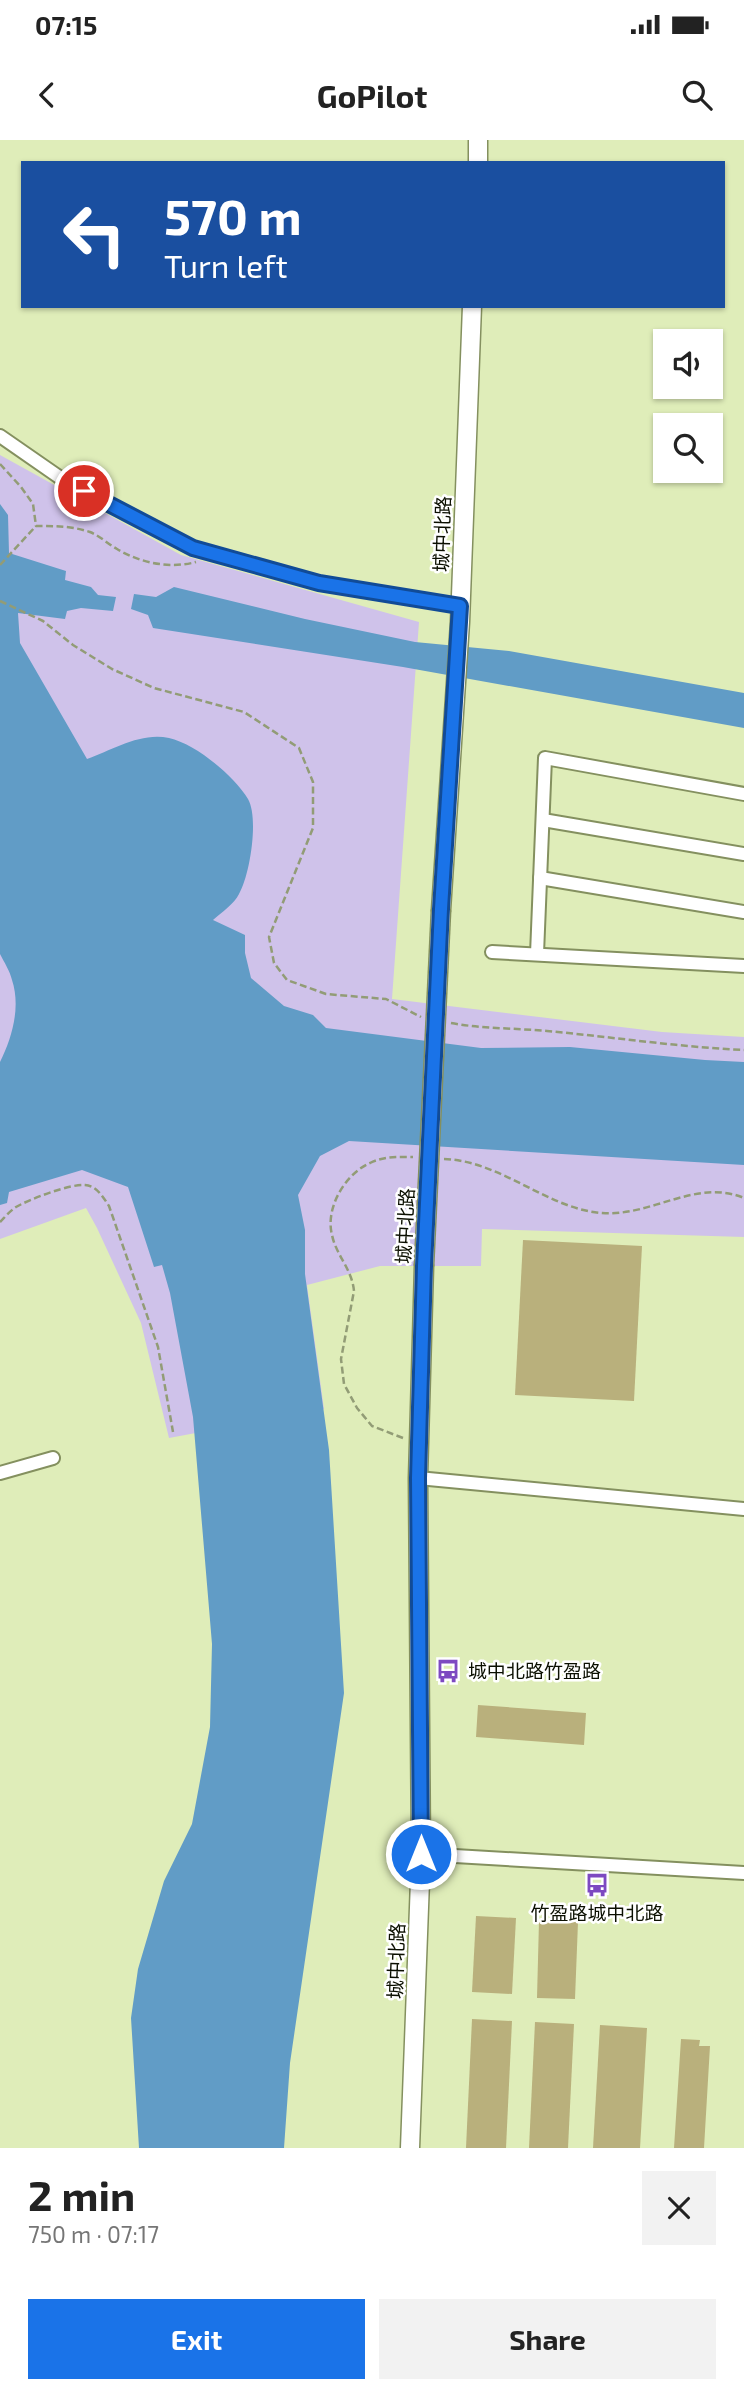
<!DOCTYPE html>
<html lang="en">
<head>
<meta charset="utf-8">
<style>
	:root { --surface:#fff; --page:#f2f2f2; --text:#222; --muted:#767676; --accent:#1a73e8 }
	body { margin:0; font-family:"Exo 2","Noto Sans SC",sans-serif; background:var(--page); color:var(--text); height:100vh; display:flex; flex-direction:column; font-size:26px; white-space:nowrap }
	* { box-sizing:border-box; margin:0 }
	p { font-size:23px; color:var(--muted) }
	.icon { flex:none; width:38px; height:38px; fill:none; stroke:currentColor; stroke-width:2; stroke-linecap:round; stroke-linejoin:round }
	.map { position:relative; height:2008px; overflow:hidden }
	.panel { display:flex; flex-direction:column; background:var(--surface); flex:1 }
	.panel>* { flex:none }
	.guide { position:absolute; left:21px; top:21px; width:704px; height:147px; border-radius:0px; box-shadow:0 2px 5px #0004; background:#1a4fa0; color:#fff; overflow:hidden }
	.buttons { position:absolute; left:653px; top:189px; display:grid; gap:14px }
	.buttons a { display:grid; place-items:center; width:70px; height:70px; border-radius:0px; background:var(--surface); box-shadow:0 2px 5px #0004; font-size:35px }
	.pin { position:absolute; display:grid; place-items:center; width:60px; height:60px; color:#fff; margin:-30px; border:4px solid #fff; border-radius:50%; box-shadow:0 2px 7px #0007 }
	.me { position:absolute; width:77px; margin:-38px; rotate:0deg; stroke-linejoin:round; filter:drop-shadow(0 0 5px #0008) }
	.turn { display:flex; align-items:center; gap:24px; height:147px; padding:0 28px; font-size:32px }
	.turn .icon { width:91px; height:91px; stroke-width:2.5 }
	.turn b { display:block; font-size:49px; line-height:60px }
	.round { display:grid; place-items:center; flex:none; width:74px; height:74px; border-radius:0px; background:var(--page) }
	.headline { display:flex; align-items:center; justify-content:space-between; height:119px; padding:0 28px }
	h1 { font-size:42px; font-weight:700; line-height:52px }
	.button { display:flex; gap:14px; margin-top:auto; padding:14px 28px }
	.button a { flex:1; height:80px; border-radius:0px; background:var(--accent); color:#fff; font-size:28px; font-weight:700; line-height:80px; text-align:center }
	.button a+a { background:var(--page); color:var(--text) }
	.status { display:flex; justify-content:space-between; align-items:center; height:49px; padding:0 35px; background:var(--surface); direction:ltr }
	.status svg { height:19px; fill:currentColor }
	header { display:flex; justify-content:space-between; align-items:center; height:91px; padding:0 28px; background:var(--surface); font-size:32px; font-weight:700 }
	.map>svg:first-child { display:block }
	.green { fill:#cfc2ea }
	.water { fill:#619cc6 }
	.building { fill:#b9b07c }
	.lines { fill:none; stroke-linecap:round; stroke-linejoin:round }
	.street-casing { stroke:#84905f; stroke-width:16 }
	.secondary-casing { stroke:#84905f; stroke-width:21 }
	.path { stroke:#929c76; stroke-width:2.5; stroke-dasharray:7 3.5; stroke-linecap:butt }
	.street { stroke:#fff; stroke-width:12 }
	.secondary { stroke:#fff; stroke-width:18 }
	.secondary-bridge-casing { stroke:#84905f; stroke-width:21; stroke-linecap:butt }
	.secondary-bridge { stroke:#fff; stroke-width:18 }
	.route-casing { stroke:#114b97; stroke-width:18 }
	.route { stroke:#1a73e8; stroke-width:12 }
	.labels { text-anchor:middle; stroke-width:5; stroke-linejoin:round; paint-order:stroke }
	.street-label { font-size:19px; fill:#0b0f01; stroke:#fff }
	.poi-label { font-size:19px; fill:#0b0f01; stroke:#fff; text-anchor:start }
</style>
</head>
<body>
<div class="status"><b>07:15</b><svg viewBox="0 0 49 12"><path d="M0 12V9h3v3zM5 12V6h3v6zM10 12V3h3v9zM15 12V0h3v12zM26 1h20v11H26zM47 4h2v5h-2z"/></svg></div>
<header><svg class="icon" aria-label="back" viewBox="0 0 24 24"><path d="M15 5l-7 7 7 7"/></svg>GoPilot<svg class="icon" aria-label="search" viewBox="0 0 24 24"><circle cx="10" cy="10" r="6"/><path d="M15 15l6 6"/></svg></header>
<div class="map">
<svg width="744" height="2008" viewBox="0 0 744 2008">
	<rect width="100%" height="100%" fill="#dfedb9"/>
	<polygon class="green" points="0,315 181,415 419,482 392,859 662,892 744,897 744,1097 482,1089 481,1126 380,1126 307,1145 324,1269 169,1298 141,1183 97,1088 86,1068 0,1099"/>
	<g class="water">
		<path d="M 0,364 L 8,375 L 9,413 L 66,431 L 65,440 L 91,447 L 98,455 L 116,457 L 113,471 L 81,468 L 67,471 L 65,479 L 18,473 L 20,503 L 87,619 C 113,610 140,592 169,598 C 196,604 234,636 248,659 C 259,678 250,735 239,754 C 234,764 222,772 213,780 L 245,795 L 245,813 L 251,838 L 284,866 L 313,875 L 326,888 L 481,908 L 570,907 L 705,920 L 744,922 L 744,1025 L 349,1001 L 320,1016 L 298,1055 L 305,1090 L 305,1134 L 329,1310 L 344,1553 L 290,1923 L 284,2008 L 139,2008 L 131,1878 L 138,1829 L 164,1741 L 192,1684 L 210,1587 L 212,1504 L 193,1277 L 170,1153 L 162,1125 L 154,1127 L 128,1047 L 82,1030 L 9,1052 L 7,1063 L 0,1065 L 0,922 C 12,898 21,867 12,840 C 10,831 4,822 0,814 Z"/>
		<polygon points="174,447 305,479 415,502 509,511 744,553 744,588 403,527 153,488 148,475 131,469 134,454 156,457"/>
	</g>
	<g class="building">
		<polygon points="523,1100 642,1106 634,1261 515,1255"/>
		<polygon points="478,1565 586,1573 584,1605 476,1597"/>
		<polygon points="476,1776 516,1778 512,1854 472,1852"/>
		<polygon points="539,1781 578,1782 575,1859 537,1858"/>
		<polygon points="472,1879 512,1881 506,2008 466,2008"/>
		<polygon points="535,1882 574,1884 568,2008 529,2008"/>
		<polygon points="600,1885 647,1888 640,2008 593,2008"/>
		<polygon points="681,1899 700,1900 699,1906 710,1906 704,2008 674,2008"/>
	</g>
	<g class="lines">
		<g class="street-casing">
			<g id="street">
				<polyline points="0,296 62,339 193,408 319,443 460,466"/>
				<polyline points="543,680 744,714"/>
				<polyline points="540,738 744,772"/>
				<polyline points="492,812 744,826"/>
				<polyline points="537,814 545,618 744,654"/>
				<polyline points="0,1333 53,1318"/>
				<polyline points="418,1338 744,1369"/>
				<polyline points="421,1714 744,1733"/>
			</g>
		</g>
		<g class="secondary-casing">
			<g id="secondary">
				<polyline points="478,23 478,0"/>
				<polyline points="441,770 460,482 472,166"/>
				<polyline points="410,2008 421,1714 418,1338 424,1126"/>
			</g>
		</g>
		<g class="path">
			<path d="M 0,324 L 21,347 L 33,364 L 36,386 C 55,386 72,386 90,392 C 100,396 108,404 117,409 C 140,423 170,429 196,422"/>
			<polyline points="0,425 36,386"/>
			<polyline points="0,461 43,481 73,505 112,529 154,548 244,572 299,608 313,642 313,688 269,797 274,823 287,840 326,854 386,859 421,877"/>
			<path d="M 451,883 C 483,889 515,888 547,891 C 613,897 678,907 744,910"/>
			<path d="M 444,1019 C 502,1021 547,1069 602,1073 C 651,1077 696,1038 744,1058"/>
			<path d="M 0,1082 C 5,1077 10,1071 16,1067 C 30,1059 69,1044 85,1045 C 97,1046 103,1057 109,1066 L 158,1207 L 173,1292"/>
			<path d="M 403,1298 L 372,1286 L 357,1268 L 344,1244 L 341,1219 L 354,1151 C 352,1129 336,1115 332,1095 C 325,1068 345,1034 370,1023 C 384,1016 398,1017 413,1017"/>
		</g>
		<use href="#street" class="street"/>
		<use href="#secondary" class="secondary"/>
		<g class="secondary-bridge-casing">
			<polyline id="secondary-bridge" points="424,1126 441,770"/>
		</g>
		<use href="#secondary-bridge" class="secondary-bridge"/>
	</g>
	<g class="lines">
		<g class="route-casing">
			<polyline id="route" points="84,351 193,408 319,443 460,466 441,769 424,1126 418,1338 421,1714"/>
		</g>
		<use href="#route" class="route"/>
	</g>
	<defs>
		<g id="bus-bare" transform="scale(1.89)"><path d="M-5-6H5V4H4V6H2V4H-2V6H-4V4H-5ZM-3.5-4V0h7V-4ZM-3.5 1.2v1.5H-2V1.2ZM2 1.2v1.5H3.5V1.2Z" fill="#7d49c1" stroke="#fff" stroke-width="2.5" paint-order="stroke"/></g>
	</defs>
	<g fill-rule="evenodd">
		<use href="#bus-bare" x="448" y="1531"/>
		<use href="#bus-bare" x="597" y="1745"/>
	</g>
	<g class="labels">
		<g class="street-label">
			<text transform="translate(442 394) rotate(-88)" y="7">城中北路</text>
			<text transform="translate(405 1086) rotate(-87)" y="7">城中北路</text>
			<text transform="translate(396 1821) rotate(-88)" y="7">城中北路</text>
		</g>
		<g class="poi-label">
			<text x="468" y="1538">城中北路竹盈路</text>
			<text x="597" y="1780" text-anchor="middle">竹盈路城中北路</text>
		</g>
	</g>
</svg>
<div class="buttons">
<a><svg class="icon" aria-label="sound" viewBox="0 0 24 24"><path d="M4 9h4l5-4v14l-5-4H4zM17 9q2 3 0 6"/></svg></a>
<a><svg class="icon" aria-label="search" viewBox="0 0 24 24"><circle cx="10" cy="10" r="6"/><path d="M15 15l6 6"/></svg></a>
</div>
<div class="pin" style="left:84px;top:351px;background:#d93025"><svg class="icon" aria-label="arrive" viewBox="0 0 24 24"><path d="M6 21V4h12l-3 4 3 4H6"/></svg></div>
<svg class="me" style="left:421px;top:1714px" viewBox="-20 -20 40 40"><circle r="17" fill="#1a73e8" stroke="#fff" stroke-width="3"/><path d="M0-11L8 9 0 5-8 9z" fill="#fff"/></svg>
<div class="guide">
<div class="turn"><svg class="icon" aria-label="left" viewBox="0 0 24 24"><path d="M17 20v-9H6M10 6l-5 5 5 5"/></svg><div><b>570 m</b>Turn left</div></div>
</div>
</div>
<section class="panel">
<div class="headline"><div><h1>2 min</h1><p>750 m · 07:17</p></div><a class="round"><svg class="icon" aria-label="close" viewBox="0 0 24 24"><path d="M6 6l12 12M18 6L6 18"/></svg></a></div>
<div class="button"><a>Exit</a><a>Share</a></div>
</section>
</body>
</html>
